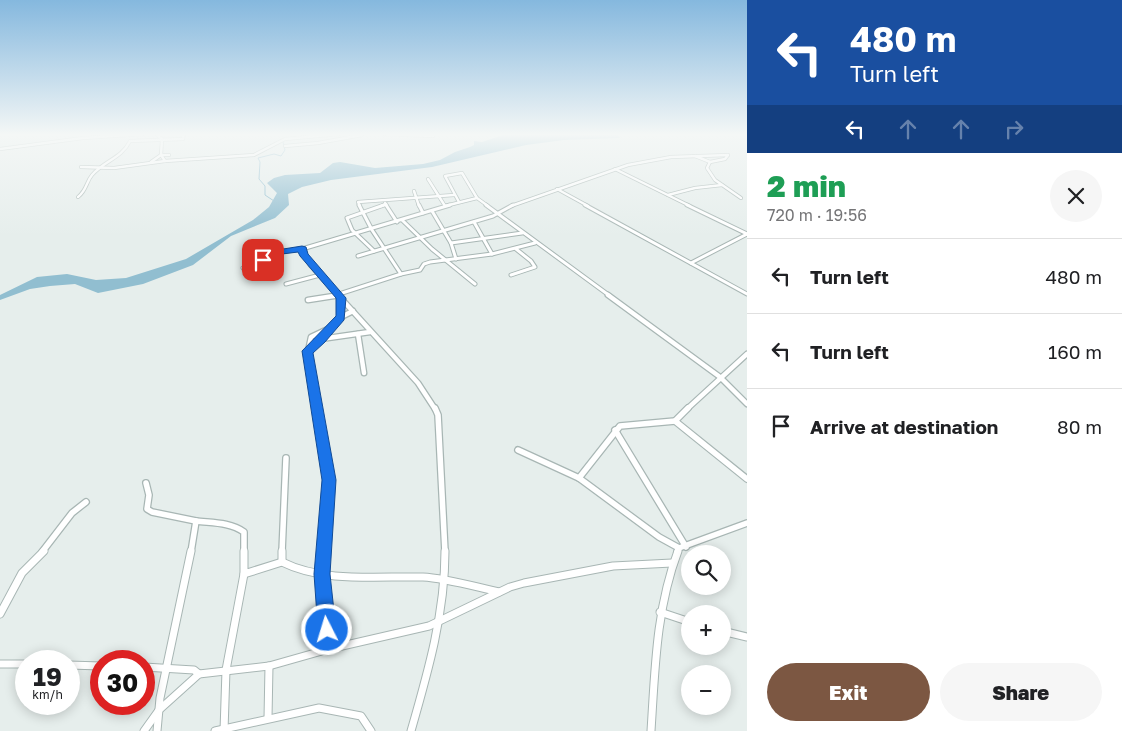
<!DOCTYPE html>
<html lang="en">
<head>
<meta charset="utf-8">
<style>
	:root { --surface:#fff; --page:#f6f6f6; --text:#202124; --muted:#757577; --line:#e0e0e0; --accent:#7c5742 }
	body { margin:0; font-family:"Golos Text",sans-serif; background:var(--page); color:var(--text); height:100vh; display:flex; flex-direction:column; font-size:19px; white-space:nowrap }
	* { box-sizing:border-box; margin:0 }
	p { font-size:16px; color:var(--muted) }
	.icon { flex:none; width:28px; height:28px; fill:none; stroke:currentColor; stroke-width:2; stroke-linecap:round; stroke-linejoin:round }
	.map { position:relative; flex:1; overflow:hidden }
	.details { display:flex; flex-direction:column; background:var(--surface); width:375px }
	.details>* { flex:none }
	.hud { background:#1a4fa0; color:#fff; overflow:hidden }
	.fabs { position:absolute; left:681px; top:545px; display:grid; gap:10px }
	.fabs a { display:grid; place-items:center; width:50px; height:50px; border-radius:50%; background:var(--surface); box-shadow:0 2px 12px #0003; font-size:25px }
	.speed { position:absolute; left:15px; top:650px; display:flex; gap:10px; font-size:25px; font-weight:700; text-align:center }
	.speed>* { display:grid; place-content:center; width:65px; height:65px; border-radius:50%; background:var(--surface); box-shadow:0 2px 12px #0003; line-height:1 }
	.speed small { font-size:12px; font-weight:400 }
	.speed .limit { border:8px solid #d22; background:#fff; color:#111 }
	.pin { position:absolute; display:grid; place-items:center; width:42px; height:42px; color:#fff; margin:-21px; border-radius:10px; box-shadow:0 2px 8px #0006 }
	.me { position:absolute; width:55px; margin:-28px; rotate:355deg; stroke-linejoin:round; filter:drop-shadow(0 0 4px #0008) }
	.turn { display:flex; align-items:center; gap:18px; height:105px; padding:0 20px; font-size:22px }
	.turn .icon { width:65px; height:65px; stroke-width:2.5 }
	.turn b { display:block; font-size:35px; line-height:42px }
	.lanes { display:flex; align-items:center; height:48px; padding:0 20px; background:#0003; justify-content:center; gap:25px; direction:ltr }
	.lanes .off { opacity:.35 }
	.round { display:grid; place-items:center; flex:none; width:52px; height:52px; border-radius:26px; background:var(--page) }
	.headline { display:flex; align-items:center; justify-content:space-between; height:85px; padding:0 20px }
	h1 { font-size:30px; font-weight:800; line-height:38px; color:#1e9e55 }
	.primary-button { display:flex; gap:10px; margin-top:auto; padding:10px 20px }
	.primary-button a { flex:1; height:58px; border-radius:30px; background:var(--accent); color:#fff; font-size:20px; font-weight:800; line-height:58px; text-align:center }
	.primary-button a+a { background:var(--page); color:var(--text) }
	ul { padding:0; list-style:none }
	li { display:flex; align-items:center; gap:15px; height:75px; padding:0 20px; border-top:1px solid var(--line) }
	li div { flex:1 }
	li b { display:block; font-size:19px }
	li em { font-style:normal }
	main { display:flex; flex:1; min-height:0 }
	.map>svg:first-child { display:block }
	.water { fill:#91bed0 }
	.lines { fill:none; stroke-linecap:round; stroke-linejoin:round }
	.stream { stroke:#91bed0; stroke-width:1 }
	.street-far4-casing { stroke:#a8b6b4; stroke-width:4 }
	.street-far3-casing { stroke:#a8b6b4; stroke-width:5 }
	.street-far2-casing { stroke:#a8b6b4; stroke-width:7 }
	.street-far1-casing { stroke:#a8b6b4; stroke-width:8 }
	.street-casing { stroke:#a8b6b4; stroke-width:9 }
	.street-far4 { stroke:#fff; stroke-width:2.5 }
	.street-far3 { stroke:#fff; stroke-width:3 }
	.street-far2 { stroke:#fff; stroke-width:4.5 }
	.street-far1 { stroke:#fff; stroke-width:5.5 }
	.street { stroke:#fff; stroke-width:7 }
	.route { fill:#1a73e8; stroke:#114b97 }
</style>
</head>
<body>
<main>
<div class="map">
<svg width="747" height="731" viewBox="0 0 747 731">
	<rect width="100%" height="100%" fill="#e6eeec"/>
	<polygon class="water" points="506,134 617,134 620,138 564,140 526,145 432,167 331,180 302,187 288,194 289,205 275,218 231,236 193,265 143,284 98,293 75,284 50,286 30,289 0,300 0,295 37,277 67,274 96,280 126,278 186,259 253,220 269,207 277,193 267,183 274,178 285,175 320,173 333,163 340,162 375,168 423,164 440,160 455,152 470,147 474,145 474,141 482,142"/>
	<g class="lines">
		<polyline class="stream" points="274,201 265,195 265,186 259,179 260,162 258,158 274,154 281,156 285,150 283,142"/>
		<g class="street-far4-casing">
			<g id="street-far4">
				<polyline points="156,134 162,139"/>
				<polyline points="384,134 433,136 434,134"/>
				<polyline points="162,139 161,155 165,161"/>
				<polyline points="285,146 318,143 362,135"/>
				<polyline points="0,149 83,138 144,134"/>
				<polyline points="728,155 725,159 710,162 707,168 715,180 741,198"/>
				<polyline points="695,156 710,162"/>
				<polyline points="151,162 161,155 169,155"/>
				<polyline points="81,167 114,168 165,161 254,155 285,139 339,134"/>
				<polyline points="615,169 690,206"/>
				<polyline points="428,179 445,206"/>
				<polyline points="557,189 588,206"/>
				<polyline points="414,191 419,206"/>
				<polyline points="668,195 695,188 722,185"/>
				<path d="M 78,197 C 87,190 86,182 92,175 C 104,161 122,158 130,141 L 183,139 L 184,134"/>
				<polyline points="459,202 445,176 462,173 477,198 488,206"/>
				<polyline points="385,203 387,206"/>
				<polyline points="360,206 358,202 454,195"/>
				<polyline points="381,206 386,204"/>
				<polyline points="445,206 477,198"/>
				<polyline points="511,206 628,165 671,157 728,155"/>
			</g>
		</g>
		<g class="street-far3-casing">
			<g id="street-far3">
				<polyline points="359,205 372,230 401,274"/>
				<polyline points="386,205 397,222"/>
				<polyline points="419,205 423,213"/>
				<polyline points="486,205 610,296"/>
				<polyline points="585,205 747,294"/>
				<polyline points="687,205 747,234"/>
				<polyline points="432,211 451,243 456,259"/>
				<polyline points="402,220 432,249 475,284"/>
				<polyline points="474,222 492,254"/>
				<polyline points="451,243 522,233"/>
				<polyline points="302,249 310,265 339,296"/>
				<polyline points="374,251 352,230 347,218 384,205"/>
				<polyline points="358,256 493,216 513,205"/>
				<polyline points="691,263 747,234"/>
				<polyline points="243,268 280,252 302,249 450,205"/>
				<polyline points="511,275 535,267 531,261 516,249"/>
				<polyline points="286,284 320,275"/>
				<polyline points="333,296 401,274 420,270 424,264 430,262 492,254 535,243"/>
			</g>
		</g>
		<g class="street-far2-casing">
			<g id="street-far2">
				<polyline points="338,295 418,383 435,409"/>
				<polyline points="608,295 720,377 747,404"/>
				<polyline points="308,300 340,295"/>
				<polyline points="341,317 353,311"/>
				<polyline points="358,334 364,373"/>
				<polyline points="321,339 370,332"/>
				<polyline points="308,351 329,329"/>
				<polyline points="317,409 308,351 311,337 330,328 341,317 341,298"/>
				<polyline points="687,409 747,354"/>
			</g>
		</g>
		<g class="street-far1-casing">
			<g id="street-far1">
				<polyline points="317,408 329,480 324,552"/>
				<polyline points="435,408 438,415 445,552"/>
				<polyline points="675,421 747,479"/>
				<polyline points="615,430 686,547"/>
				<polyline points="518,450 579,478 659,537 679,548"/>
				<polyline points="579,478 620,426 675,421 688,408"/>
				<polyline points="146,483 149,495 147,509 152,512 196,521 191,552"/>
				<path d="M 196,521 C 212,523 230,522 244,532 L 244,552"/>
				<polyline points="42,552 72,513 86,502"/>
				<polyline points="282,552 286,458"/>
				<polyline points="677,552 679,548 747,523"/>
			</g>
		</g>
		<g class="street-casing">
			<g id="street">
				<path d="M 244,551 L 244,574 L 282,562 C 324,583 377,576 423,577 C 445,578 476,587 499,592"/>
				<polyline points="324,551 322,574 329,649"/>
				<polyline points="282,562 282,551"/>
				<polyline points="660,612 690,622"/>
				<polyline points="0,614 22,573 44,551"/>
				<polyline points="722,631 747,637"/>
				<polyline points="0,664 26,664"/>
				<polyline points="69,665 101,666"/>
				<polyline points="144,667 194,670 199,674"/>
				<polyline points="268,718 269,666"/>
				<polyline points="144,731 159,710 199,674 269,666 329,649 429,626 510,587 524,583 613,566 672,563"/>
				<polyline points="157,731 160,698 191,551"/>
				<polyline points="215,731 319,708 361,716 371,731"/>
				<polyline points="224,731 226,670 244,574"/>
				<path d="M 411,731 C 428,672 445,613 445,551"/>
				<path d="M 651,731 C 655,670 656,609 678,551"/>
			</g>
		</g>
		<use href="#street-far4" class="street-far4"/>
		<use href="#street-far3" class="street-far3"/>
		<use href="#street-far2" class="street-far2"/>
		<use href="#street-far1" class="street-far1"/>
		<use href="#street" class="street"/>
	</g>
	<linearGradient id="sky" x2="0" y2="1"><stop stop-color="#85b8de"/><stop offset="0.57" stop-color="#f4f7f6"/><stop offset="1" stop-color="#f4f7f6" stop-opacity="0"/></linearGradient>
	<rect width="747" height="236" fill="url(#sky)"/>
	<polygon class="route" points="302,246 306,247 308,254 346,298 344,320 325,342 313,353 336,480 330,574 336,630 333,636 327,639 321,636 318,630 314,574 322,480 302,351 336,316 336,298 300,256 298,252 282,254 263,263 258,260 277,250"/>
</svg>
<div class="fabs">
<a><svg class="icon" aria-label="search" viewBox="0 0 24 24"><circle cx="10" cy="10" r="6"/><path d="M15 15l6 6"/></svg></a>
<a>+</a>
<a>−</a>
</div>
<div class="speed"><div>19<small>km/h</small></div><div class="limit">30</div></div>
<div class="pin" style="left:263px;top:260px;background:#d93025"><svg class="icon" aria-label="arrive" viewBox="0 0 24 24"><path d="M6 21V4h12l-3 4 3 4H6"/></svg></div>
<svg class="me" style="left:327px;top:630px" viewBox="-20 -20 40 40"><circle r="17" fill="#1a73e8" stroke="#fff" stroke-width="3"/><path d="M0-11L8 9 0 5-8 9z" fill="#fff"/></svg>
</div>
<section class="details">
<div class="hud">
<div class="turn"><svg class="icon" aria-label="left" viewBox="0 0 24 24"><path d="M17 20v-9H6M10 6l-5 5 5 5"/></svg><div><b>480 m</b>Turn left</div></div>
<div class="lanes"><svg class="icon" aria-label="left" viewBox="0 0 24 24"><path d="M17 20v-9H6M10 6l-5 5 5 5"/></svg><svg class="icon off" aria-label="ahead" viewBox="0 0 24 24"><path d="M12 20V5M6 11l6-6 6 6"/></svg><svg class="icon off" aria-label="ahead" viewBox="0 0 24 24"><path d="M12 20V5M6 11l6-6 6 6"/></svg><svg class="icon off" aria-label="right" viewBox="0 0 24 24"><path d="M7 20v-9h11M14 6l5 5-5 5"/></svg></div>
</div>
<div class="headline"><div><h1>2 min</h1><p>720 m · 19:56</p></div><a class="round"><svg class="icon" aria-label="close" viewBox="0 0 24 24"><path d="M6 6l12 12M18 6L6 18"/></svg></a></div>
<ul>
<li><svg class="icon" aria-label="left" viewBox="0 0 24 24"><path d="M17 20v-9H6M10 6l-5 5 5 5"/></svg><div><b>Turn left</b></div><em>480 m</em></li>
<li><svg class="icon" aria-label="left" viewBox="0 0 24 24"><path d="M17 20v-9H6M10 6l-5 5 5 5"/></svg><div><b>Turn left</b></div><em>160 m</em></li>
<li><svg class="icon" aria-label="arrive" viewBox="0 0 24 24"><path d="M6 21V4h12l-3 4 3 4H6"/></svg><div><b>Arrive at destination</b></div><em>80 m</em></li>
</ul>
<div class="primary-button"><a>Exit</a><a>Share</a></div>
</section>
</main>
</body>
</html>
